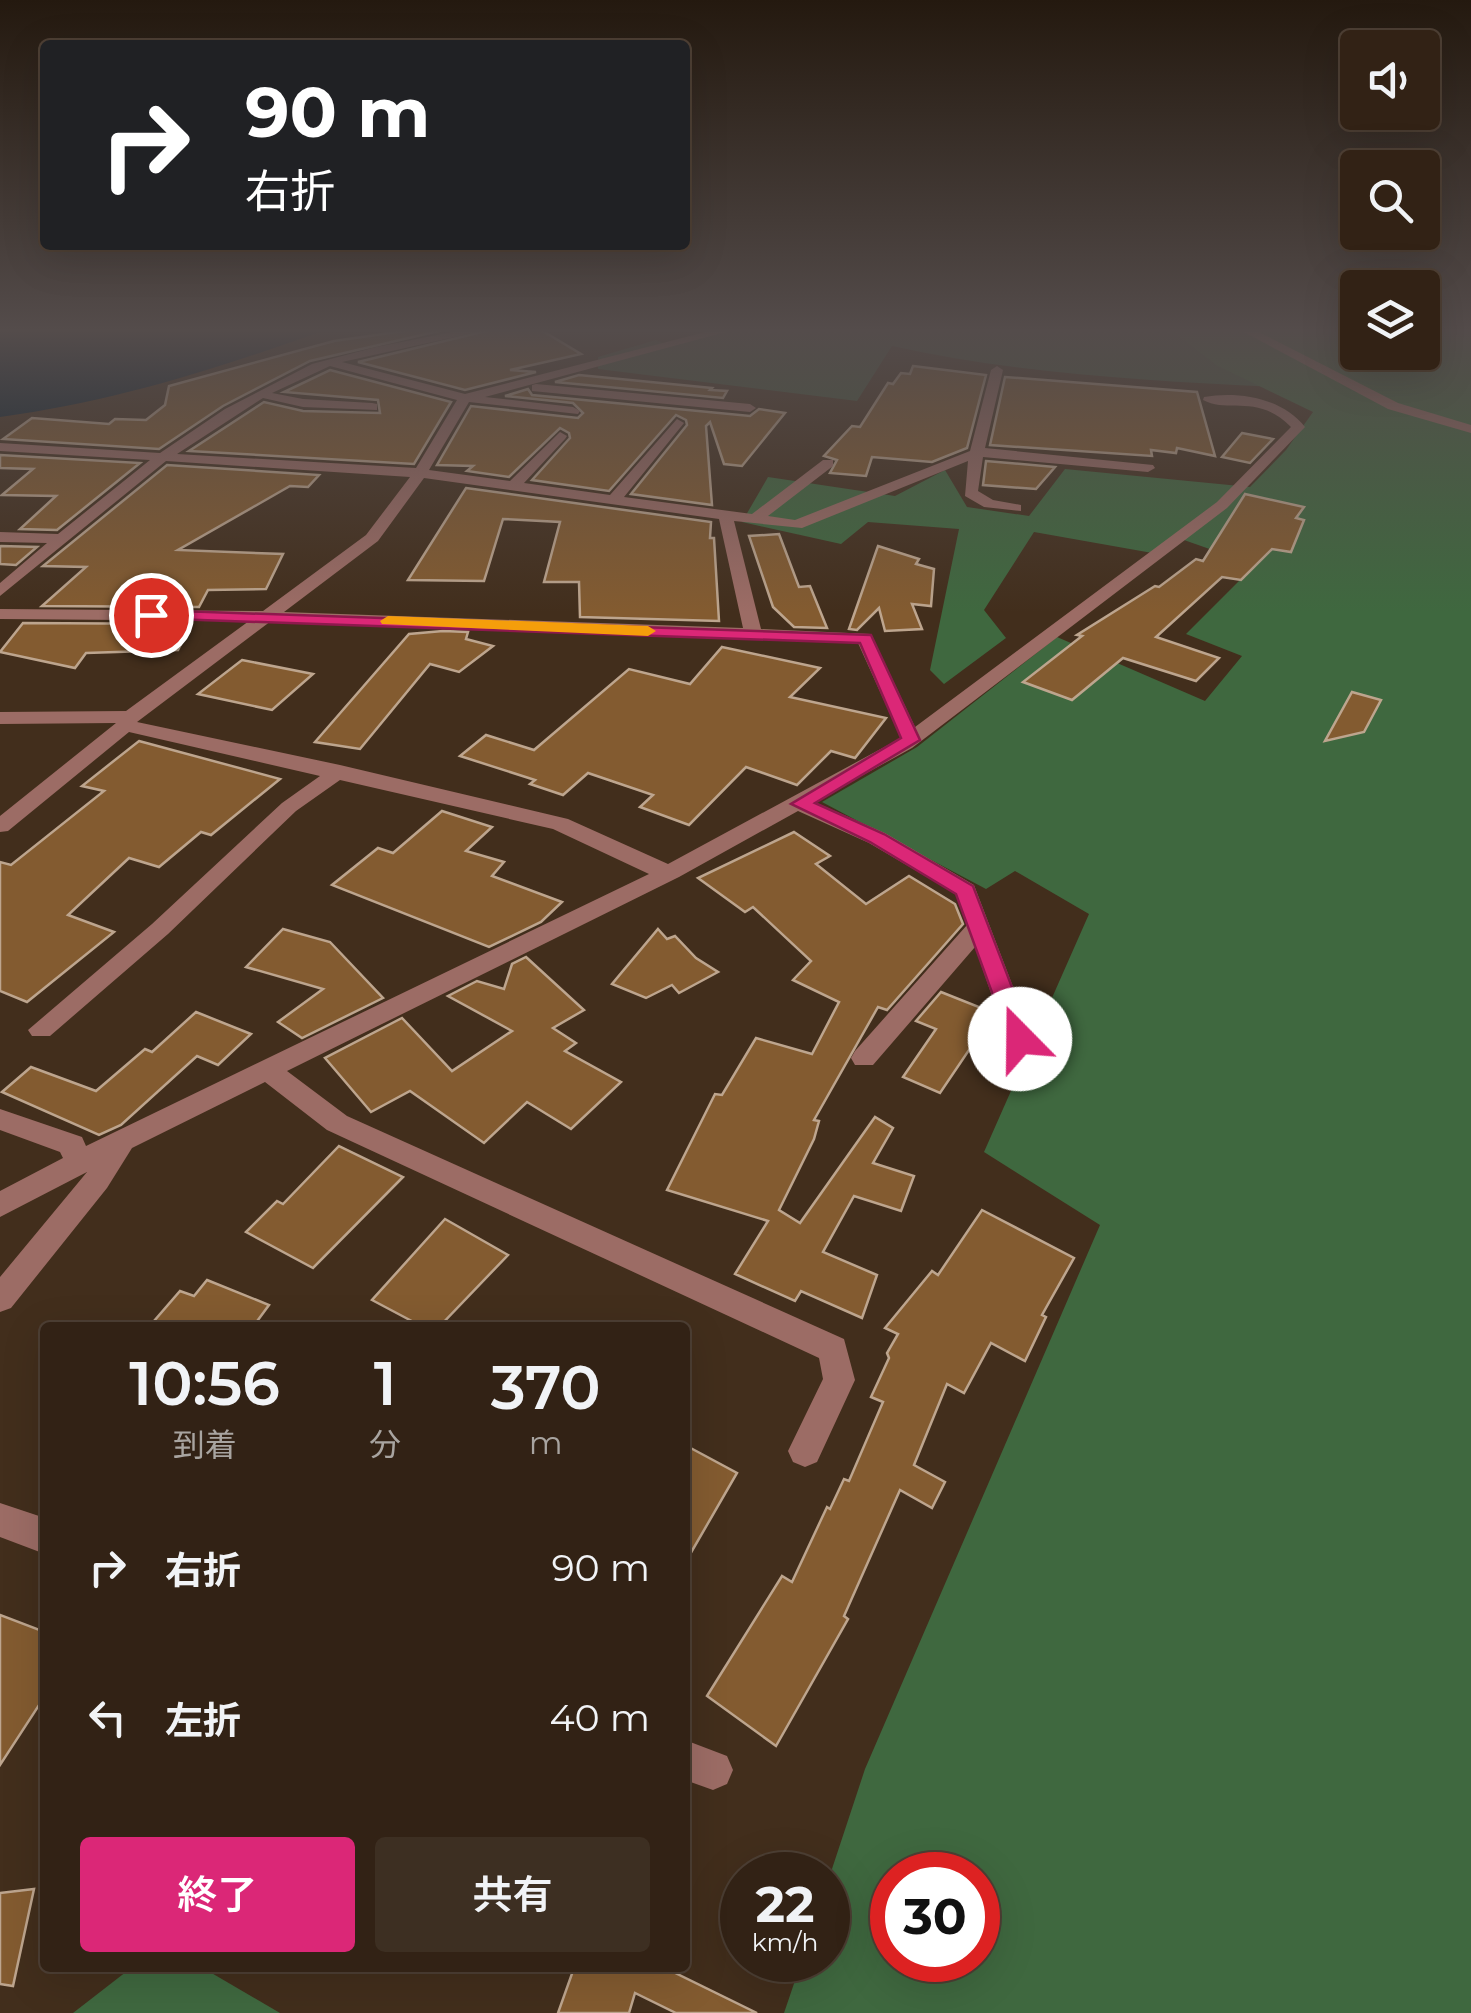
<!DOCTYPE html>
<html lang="ja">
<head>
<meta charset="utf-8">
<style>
	:root { --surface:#322215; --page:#3d2f22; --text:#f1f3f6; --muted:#a8a4a0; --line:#4d3f34; --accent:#db2777 }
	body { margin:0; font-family:Montserrat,"Noto Sans JP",sans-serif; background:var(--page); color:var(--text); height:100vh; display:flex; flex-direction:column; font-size:38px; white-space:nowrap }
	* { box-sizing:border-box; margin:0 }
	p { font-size:32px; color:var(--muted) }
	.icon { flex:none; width:55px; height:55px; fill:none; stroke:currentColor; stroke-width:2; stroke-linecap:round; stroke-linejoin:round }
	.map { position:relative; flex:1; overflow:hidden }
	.panel { position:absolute; left:40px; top:1322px; width:650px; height:650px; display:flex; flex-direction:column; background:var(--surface); border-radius:10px; box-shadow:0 10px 40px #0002,0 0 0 2px var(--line) }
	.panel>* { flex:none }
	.guide { position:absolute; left:40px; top:40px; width:650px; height:210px; border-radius:10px; box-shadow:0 10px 40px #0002,0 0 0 2px var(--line); background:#202124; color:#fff; overflow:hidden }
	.controls { position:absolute; left:1340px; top:30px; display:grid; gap:20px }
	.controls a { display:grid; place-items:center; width:100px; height:100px; border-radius:10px; background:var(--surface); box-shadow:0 10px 40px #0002,0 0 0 2px var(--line); font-size:50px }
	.speed { position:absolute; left:720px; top:1852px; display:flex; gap:20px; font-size:50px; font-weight:700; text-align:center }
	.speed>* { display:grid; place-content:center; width:130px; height:130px; border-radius:50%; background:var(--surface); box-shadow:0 10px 40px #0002,0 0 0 2px var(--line); line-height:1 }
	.speed small { font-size:25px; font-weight:400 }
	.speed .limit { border:15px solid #d22; background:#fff; color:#111 }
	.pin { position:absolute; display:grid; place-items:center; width:85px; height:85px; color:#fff; margin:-42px; border:5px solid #fff; border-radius:50%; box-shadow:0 2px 10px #0007 }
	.me { position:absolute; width:110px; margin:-55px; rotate:338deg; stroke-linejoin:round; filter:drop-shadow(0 0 8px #0008) }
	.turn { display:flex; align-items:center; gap:35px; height:210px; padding:0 40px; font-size:45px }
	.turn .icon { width:130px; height:130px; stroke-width:2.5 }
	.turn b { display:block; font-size:70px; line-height:85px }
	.eta { display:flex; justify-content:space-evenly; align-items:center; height:170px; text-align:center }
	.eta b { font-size:60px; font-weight:600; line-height:70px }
	.cta { display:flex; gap:20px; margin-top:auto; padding:20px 40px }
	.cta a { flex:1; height:115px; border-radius:10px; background:var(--accent); color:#fff; font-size:40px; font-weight:600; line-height:115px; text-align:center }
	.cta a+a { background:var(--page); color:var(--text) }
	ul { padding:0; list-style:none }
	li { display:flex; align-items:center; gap:30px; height:150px; padding:0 40px }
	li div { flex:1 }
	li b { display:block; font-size:38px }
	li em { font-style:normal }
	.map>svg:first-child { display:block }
	.green { fill:#3f583e }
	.forest { fill:#3f683f; fill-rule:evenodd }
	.water { fill:#021c2d }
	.building { fill:#835b30; stroke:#bda58e; stroke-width:2.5 }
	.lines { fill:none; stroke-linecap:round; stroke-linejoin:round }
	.minor { fill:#9c6c65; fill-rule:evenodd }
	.route { fill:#db2777; stroke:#8e194d; stroke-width:2.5 }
	.slow { fill:#f59e0b }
</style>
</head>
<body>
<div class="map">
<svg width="1471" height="2013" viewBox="0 0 1471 2013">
	<rect width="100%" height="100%" fill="#422e1c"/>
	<path class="green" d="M 720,330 L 1280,330 L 1389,393 C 1224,383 1054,382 892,346 L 857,401 L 598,369 L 598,357 L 656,340 L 671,346 Z"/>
	<g class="forest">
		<path d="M 1158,330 L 1357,330 L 1358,352 L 1422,352 L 1423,330 L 1471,330 L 1471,2013 L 784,2013 L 802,1960 L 828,1960 L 828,1881 L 865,1769 L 1100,1225 L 984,1152 L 1089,914 L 1015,871 L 986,889 L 822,802 L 917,747 L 1057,637 L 1205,701 L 1242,656 L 1186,634 L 1255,565 L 1184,540 L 1158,554 L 1034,532 L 984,610 L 1006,638 L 944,684 L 930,670 L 959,529 L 868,522 L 841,544 L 742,522 L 768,477 L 895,496 L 945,470 L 967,507 L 1029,516 L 1065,469 L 1250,487 L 1286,450 L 1313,412 L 1216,365 L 1179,336 ZM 892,1875 L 978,1875 L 978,1960 L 892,1960 Z"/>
		<polygon points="131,1968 203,1968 280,2013 73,2013"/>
	</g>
	<path class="water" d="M 0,330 L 325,330 C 217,369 113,402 0,417 Z"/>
	<g class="building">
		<polygon points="411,330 443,330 310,361 223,406 159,449 3,439 32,418 109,424 115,419 146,420 165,405 169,386 334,341"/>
		<polygon points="490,330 541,330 581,354 510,370 536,372 465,390 358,362"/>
		<polygon points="913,366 986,375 967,448 932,462 872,457 866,476 830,473 837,460 824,456 852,426 860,427 888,383 893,384 901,373 910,374"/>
		<polygon points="330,370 451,402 414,464 189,451 264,402 303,411 380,413 378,400 284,392"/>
		<polygon points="579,375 712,388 710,390 727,391 723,398 555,382"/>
		<polygon points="1005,377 1197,392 1215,456 1177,448 1176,453 1151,450 1152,456 990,445"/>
		<polygon points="528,389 532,395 750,416 759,409 785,413 742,466 724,464 710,422 706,426 712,505 631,494 687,425 686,420 676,415 609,491 532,480 570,438 569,433 560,428 509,477 467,471 473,466 437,465 471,406 578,418 583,413 573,403 505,396"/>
		<polygon points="1242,433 1273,439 1250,463 1222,457"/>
		<polygon points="0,455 140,463 57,530 20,529 56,496 2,495 33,469 0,468"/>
		<polygon points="986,461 1055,467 1036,489 983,485"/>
		<polygon points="167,465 319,475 308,487 290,486 178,550 283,554 266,589 208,590 199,607 42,606 86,567 43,566"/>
		<polygon points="466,488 711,522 710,538 714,538 719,621 580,617 579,582 544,582 560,522 503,519 484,581 408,580"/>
		<polygon points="1245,494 1304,507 1296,518 1304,520 1291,552 1272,549 1241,580 1222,577 1156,637 1219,658 1196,681 1123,658 1072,700 1023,682 1082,636 1077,635 1155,586 1159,587 1196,559 1203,561"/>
		<polygon points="779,534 799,587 810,586 827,628 794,627 773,607 749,536"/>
		<polygon points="878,546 919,559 916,564 934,569 931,606 912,604 922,629 885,631 879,608 857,630 849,629"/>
		<polygon points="0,547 1,546 37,547 16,565 0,564"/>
		<polygon points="23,623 191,624 178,650 86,653 75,668 0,652"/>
		<polygon points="443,631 468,632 466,639 493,646 459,672 430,664 360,749 315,742 409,634"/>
		<polygon points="722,647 820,668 790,697 886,718 855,758 831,751 797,785 746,767 689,825 640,807 653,795 588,773 563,795 530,784 535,780 460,756 486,735 534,750 629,669 690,684"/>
		<polygon points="242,660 313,674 272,710 198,694"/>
		<polygon points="1352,692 1381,700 1364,732 1325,741"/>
		<polygon points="139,741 280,779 211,835 201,832 159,867 129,858 68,915 114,932 27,1002 0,991 0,862 11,865 104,791 82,786"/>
		<polygon points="442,811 492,827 466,851 504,862 492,876 562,902 541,922 489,947 332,885 378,848 393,853"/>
		<polygon points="794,832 830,856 816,864 866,904 909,876 955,904 963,924 887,1010 878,1007 814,1120 819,1121 814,1139 779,1210 800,1223 875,1117 893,1128 873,1163 914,1176 901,1211 854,1196 823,1252 877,1275 862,1318 801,1291 795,1301 735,1274 768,1221 667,1190 715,1094 722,1095 756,1038 812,1054 839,1002 793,980 811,961 753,907 745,912 698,878"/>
		<polygon points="283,929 330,942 383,998 302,1038 278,1022 323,989 246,967"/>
		<polygon points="658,929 667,939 675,936 696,958 718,972 679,993 672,985 646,998 612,984"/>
		<polygon points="526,957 584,1010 553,1028 576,1043 565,1051 621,1082 571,1129 527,1102 484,1143 410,1091 371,1112 325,1058 402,1018 452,1071 512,1031 448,996 477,981 504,989 512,964"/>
		<polygon points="941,992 994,1013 940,1093 903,1077 936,1029 916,1021"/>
		<polygon points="196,1012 251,1034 218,1065 197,1056 121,1125 99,1135 2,1092 31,1067 96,1091 145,1049 152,1052"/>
		<polygon points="339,1146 403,1177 313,1268 246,1232 277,1201 283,1204"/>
		<polygon points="982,1210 1074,1258 1042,1315 1046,1317 1025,1361 991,1343 964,1393 947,1384 914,1465 945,1482 932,1508 900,1490 844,1616 848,1619 776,1746 707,1696 782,1576 792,1582 827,1507 830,1509 844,1479 849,1481 883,1402 871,1397 889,1358 887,1353 898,1334 885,1328 932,1271 938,1275"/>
		<polygon points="445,1219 508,1255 438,1328 425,1328 372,1300"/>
		<polygon points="207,1280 269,1305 252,1328 148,1328 180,1291 194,1296"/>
		<polygon points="685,1445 737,1473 685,1563"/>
		<polygon points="0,1615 45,1632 45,1696 0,1765"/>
		<polygon points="34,1889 13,1986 0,1984 0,1893"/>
		<polygon points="574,1968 665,1968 757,2013 676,2013 635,1993 629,2013 558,2013"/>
	</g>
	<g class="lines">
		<g class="minor">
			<path d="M 463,330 L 486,330 L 342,362 L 465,394 L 713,330 L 733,330 L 485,397 L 573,407 L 580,411 L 578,414 L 469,402 L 429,470 L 510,481 L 560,432 L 567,436 L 565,439 L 524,483 L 610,495 L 677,419 L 684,423 L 624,497 L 752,514 L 823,460 L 833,460 L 833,466 L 768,516 L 795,520 L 970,451 L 991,370 L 997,366 L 1003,370 L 985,448 L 1153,465 L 1155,468 L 1148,472 L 983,457 L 978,491 L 993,500 L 1021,505 L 1021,511 L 984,507 L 965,496 L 968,461 L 802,528 L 734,521 L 761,629 L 871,634 L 915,727 L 1217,502 L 1291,427 C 1258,393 1229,414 1203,400 L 1204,397 C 1239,391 1282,398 1305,427 L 1227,508 L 912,748 L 814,802 L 885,833 L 974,885 L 1033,1039 L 1029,1045 L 1011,1045 L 1007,1039 L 975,947 L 873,1065 L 855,1065 L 851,1058 L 855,1051 L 967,925 L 956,894 L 869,843 L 798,811 L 679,877 L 287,1071 L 347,1116 L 844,1339 L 855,1380 L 817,1462 L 805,1467 L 793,1462 L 788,1451 L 823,1379 L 819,1358 L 327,1130 L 265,1082 L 132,1148 L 107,1188 L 11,1308 L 0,1312 L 0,1277 L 87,1172 L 0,1217 L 0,1191 L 63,1158 L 60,1152 L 0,1130 L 0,1109 L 82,1137 L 86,1146 L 649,874 L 553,829 L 340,780 L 296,811 L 168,934 L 50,1036 L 32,1036 L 28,1030 L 152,924 L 282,803 L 320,776 L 129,732 L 8,831 L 0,832 L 0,816 L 116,723 L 0,724 L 0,712 L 126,711 L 249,621 L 0,619 L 0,609 L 263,611 L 366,535 L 410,477 L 166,461 L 0,596 L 0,583 L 47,543 L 0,542 L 0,532 L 58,534 L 150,460 L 0,451 L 0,443 L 160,453 L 225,409 L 312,364 L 376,347 ZM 330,366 L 457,400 L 416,468 L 177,454 L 263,398 L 303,407 L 377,410 L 377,404 L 372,403 L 303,399 L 272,393 ZM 424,478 L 719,519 L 743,628 L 284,612 L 378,541 ZM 271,621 L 858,643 L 901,738 L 668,864 L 568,819 L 340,765 L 137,722 Z"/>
			<polygon points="1240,330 1255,330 1398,403 1471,425 1471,433 1388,409"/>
			<polygon points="536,384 750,404 756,408 750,412 532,391 532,385"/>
			<polygon points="0,1503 45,1518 45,1554 0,1537"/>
			<polygon points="685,1740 727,1756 733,1770 727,1784 713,1790 685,1780"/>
		</g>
	</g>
	<linearGradient id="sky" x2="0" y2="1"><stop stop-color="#24190f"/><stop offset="0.54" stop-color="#544c4b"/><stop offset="1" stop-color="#544c4b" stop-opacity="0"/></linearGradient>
	<rect width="1471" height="612" fill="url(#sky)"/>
	<polygon class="route" points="151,610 871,635 920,740 815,803 884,834 973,886 1032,1039 1020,1047 1009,1039 956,894 870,842 791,804 901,738 860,643 145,618 145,612"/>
	<polygon class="slow" points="388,616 648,626 656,631 648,636 382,624 380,621"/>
</svg>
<div class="controls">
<a><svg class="icon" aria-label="sound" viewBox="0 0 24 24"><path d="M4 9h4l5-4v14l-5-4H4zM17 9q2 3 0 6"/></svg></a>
<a><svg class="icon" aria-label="search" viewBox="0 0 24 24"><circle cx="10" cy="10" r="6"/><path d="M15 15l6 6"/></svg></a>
<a><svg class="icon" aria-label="layers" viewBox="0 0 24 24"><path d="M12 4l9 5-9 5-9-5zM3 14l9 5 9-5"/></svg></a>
</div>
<div class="speed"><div>22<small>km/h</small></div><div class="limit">30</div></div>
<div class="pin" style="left:151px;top:615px;background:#d93025"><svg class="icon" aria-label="arrive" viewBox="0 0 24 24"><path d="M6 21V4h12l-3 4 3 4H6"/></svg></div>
<svg class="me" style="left:1020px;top:1039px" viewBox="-20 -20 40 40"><circle r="19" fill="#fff"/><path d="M0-13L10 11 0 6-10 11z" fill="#db2777"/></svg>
<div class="guide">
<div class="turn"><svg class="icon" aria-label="right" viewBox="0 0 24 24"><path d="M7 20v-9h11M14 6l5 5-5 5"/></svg><div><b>90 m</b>右折</div></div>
</div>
<section class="panel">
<div class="eta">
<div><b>10:56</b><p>到着</p></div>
<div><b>1</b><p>分</p></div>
<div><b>370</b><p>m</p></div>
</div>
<ul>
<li><svg class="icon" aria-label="right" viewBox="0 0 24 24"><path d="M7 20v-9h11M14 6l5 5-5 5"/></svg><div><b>右折</b></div><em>90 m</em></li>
<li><svg class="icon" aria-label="left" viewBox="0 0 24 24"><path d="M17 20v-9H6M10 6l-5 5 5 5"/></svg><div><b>左折</b></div><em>40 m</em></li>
</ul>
<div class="cta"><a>終了</a><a>共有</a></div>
</section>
</div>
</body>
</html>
